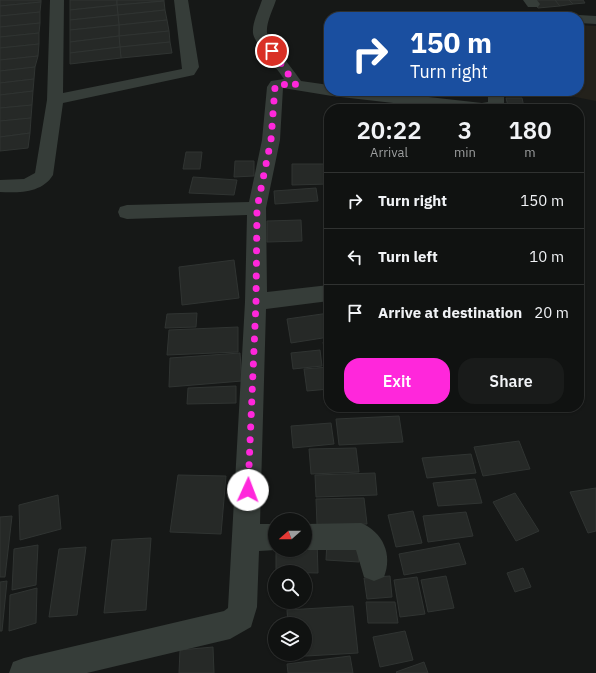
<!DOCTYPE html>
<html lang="en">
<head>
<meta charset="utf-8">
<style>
	:root { --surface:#101211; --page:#191b1a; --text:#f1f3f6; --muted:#9c9e9f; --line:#303231; --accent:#ff27db }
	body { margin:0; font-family:"IBM Plex Sans",sans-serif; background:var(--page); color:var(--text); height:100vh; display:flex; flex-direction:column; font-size:15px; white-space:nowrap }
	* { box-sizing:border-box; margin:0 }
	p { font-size:13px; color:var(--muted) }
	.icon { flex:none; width:22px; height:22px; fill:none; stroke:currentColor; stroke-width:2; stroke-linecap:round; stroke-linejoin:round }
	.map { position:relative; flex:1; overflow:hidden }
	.panel { position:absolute; left:324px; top:104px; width:260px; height:308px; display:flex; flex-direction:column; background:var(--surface); border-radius:16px; box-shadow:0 1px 3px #0004,0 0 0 1px var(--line) }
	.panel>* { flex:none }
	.hud { position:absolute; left:324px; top:12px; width:260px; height:84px; border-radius:16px; box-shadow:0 1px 3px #0004,0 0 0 1px var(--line); background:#1a4fa0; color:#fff; overflow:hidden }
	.needle { width:26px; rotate:249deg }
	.fabs { position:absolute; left:268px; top:513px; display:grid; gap:8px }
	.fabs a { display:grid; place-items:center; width:44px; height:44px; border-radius:50%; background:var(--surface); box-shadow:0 1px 3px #0004,0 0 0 1px var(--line); font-size:20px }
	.pin { position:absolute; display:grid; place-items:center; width:34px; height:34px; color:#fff; margin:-17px; border:2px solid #fff; border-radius:50%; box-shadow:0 1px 4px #0007 }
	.me { position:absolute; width:44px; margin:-22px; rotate:2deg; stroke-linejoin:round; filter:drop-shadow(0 0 3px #0008) }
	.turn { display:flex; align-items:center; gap:14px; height:84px; padding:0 20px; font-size:18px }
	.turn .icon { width:52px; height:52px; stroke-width:2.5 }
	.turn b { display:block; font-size:28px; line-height:34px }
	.eta { display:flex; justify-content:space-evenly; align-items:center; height:68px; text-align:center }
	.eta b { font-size:24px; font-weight:600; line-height:28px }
	.button { display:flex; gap:8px; margin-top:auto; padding:8px 20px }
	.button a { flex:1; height:46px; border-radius:16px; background:var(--accent); color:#fff; font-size:16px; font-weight:600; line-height:46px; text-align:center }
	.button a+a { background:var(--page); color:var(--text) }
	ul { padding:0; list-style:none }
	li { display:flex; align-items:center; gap:12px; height:56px; padding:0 20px; border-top:1px solid var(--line) }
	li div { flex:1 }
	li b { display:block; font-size:15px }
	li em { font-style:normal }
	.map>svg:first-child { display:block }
	.green { fill:#23211b }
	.building { fill:#262927; stroke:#303432 }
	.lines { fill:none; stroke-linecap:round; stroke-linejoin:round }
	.street { fill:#363d39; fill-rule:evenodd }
	.route { stroke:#ff27db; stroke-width:7; stroke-dasharray:0 12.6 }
</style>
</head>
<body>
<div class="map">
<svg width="596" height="673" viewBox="0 0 596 673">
	<rect width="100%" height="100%" fill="#161817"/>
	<polygon class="green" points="579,25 596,26 596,101 560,94 561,91 579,91"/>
	<g class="building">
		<polygon points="0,0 41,0 41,2 0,6"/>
		<polygon points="70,0 117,0 117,5 70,10"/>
		<polygon points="117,0 164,0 164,1 117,5"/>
		<polygon points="531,0 555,0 560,6 538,8"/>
		<polygon points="555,0 569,0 573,4 560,6"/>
		<polygon points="569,0 583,0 585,3 573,4"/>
		<polygon points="164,1 165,10 118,15 117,5"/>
		<polygon points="41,2 40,12 0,16 0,6"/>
		<polygon points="117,5 118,15 70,20 70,10"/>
		<polygon points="165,10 167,20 119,25 118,15"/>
		<polygon points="40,12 40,23 0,27 0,16"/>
		<polygon points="118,15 119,25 70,30 70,20"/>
		<polygon points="167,20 169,31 119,36 119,25"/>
		<polygon points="40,23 39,33 0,37 0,27"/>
		<polygon points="119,25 119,36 70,42 70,30"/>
		<polygon points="169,31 170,42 120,47 119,36"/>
		<polygon points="39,33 39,44 0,48 0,37"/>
		<polygon points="119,36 120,47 70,53 70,42"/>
		<polygon points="170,42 172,53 121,58 120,47"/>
		<polygon points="39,44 38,56 0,60 0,48"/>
		<polygon points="120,47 121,58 70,64 70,53"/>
		<polygon points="38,56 35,67 0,71 0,60"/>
		<polygon points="35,67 34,79 0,83 0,71"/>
		<polygon points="34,79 33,91 0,95 0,83"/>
		<polygon points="33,91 32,105 0,108 0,95"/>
		<polygon points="506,98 522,98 524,107 508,106"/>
		<polygon points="32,105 31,118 0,121 0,108"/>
		<polygon points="31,118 30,133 0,137 0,121"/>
		<polygon points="30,133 28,148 0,151 0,137"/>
		<polygon points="186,152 202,152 200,169 183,169"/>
		<polygon points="235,161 254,161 254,176 234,177"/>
		<polygon points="292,164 329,164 329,184 292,185"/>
		<polygon points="193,177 237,180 234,195 189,193"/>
		<polygon points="316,188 318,201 275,204 274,191"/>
		<polygon points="301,220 302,241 267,242 267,221"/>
		<polygon points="234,260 239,298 182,305 179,267"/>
		<polygon points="197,313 196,327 165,328 167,314"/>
		<polygon points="329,313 329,337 291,343 287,319"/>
		<polygon points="238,327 238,352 167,355 169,330"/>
		<polygon points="323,342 329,342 329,365 327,365"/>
		<polygon points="320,350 322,366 293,369 291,353"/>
		<polygon points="240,353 242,381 169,387 170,358"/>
		<polygon points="329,367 329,389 307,391 304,369"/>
		<polygon points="236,386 236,403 187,404 188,388"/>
		<polygon points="372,407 393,407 393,410 373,412"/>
		<polygon points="399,416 403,442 339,445 336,419"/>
		<polygon points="331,423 334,444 293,448 291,426"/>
		<polygon points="519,441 530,469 483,476 474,447"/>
		<polygon points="356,448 359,472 311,474 309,449"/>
		<polygon points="471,454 476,473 427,478 422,458"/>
		<polygon points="375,473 377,495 316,497 315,475"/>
		<polygon points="178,475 226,476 221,534 170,532"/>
		<polygon points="475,479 482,503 438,506 433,483"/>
		<polygon points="596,488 596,531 588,533 570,492"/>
		<polygon points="515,493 539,531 516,541 493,502"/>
		<polygon points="58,495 61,529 20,540 19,505"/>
		<polygon points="364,498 367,524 317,525 316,499"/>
		<polygon points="413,511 422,543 396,547 388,515"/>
		<polygon points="466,512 473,536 428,542 423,516"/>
		<polygon points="12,516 5,577 0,577 0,517"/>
		<polygon points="151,538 146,610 104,613 112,540"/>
		<polygon points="317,540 318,573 276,572 276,550 305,550"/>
		<polygon points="327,541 359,544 359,562 326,560"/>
		<polygon points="459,543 466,564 404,575 399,554"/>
		<polygon points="38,545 36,585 12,590 14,549"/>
		<polygon points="86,547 77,615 49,617 59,549"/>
		<polygon points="523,568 531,587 515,592 507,573"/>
		<polygon points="390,576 392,597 367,599 364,578"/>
		<polygon points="446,576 454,608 428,612 421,580"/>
		<polygon points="417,577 425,614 400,617 394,580"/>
		<polygon points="7,581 2,631 0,631 0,582"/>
		<polygon points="37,588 36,623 9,631 10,595"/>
		<polygon points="366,602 395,602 398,623 368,623"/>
		<polygon points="353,606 358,653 289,657 289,654 305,654 305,624 288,624 287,610"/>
		<polygon points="405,631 413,660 380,667 373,637"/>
		<polygon points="213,647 214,673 179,673 180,650"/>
		<polygon points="350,656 353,673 288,673 287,664"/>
		<polygon points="424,662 428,673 397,673 396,672"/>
	</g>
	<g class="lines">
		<g class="street">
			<path d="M 50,0 L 64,0 L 63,93 L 182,69 L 174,0 L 188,0 L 199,67 L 194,75 L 63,103 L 53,175 C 42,193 19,193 0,192 L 0,180 L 24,179 L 35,173 L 47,100 Z"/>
			<path d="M 262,0 L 276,0 C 273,10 266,22 267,33 C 268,39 296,73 301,81 L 329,85 L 329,91 L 375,91 L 482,103 L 488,102 L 488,91 L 504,91 L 504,104 L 499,109 L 446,109 L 332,96 L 283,88 L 280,140 L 266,208 L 267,292 L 329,285 L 329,301 L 266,309 L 260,524 L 275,524 L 276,550 L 259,551 L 257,607 L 251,627 L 230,639 L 87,673 L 9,673 L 13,662 L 24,658 L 224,611 L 228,608 L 245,302 L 247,215 L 127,219 L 120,217 L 118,212 L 120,207 L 127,205 L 249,202 L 262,140 L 267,87 L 271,81 L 284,79 C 277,68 254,43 253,33 C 252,22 259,10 262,0 Z"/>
			<polygon points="523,0 537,0 540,4 538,7 528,7"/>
			<polygon points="579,15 596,16 596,24 579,23 579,17 573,17"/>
			<path d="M 361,523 C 383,532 393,555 384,577 L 374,581 L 364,577 L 356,550 L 304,550 L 305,524 Z"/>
		</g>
	</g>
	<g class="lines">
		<polyline class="route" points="248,490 256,302 257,208 271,140 275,87 277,84 296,85 272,51"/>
	</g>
</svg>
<div class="fabs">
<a><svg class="needle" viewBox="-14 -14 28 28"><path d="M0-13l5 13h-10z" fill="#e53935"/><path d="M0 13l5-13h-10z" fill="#9c9e9f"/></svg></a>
<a><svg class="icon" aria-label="search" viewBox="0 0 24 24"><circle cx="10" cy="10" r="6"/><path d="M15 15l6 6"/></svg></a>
<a><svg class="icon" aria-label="layers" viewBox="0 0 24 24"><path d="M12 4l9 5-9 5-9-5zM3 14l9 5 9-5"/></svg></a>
</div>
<div class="pin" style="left:272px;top:51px;background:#d93025"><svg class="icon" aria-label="arrive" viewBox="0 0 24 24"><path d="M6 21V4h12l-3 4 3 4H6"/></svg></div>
<svg class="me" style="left:248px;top:490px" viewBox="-20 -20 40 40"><circle r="19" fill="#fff"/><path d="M0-13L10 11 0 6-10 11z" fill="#ff27db"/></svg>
<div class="hud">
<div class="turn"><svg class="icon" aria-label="right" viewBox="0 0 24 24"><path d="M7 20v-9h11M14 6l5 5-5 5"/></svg><div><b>150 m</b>Turn right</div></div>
</div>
<section class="panel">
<div class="eta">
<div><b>20:22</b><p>Arrival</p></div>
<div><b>3</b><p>min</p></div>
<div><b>180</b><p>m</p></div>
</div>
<ul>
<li><svg class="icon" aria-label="right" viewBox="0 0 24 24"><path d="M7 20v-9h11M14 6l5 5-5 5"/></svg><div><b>Turn right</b></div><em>150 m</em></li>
<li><svg class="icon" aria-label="left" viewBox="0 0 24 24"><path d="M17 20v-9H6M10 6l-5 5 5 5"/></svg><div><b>Turn left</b></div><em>10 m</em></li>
<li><svg class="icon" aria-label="arrive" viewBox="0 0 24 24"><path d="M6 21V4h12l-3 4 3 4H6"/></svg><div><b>Arrive at destination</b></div><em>20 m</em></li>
</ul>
<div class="button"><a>Exit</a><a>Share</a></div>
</section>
</div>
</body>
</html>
